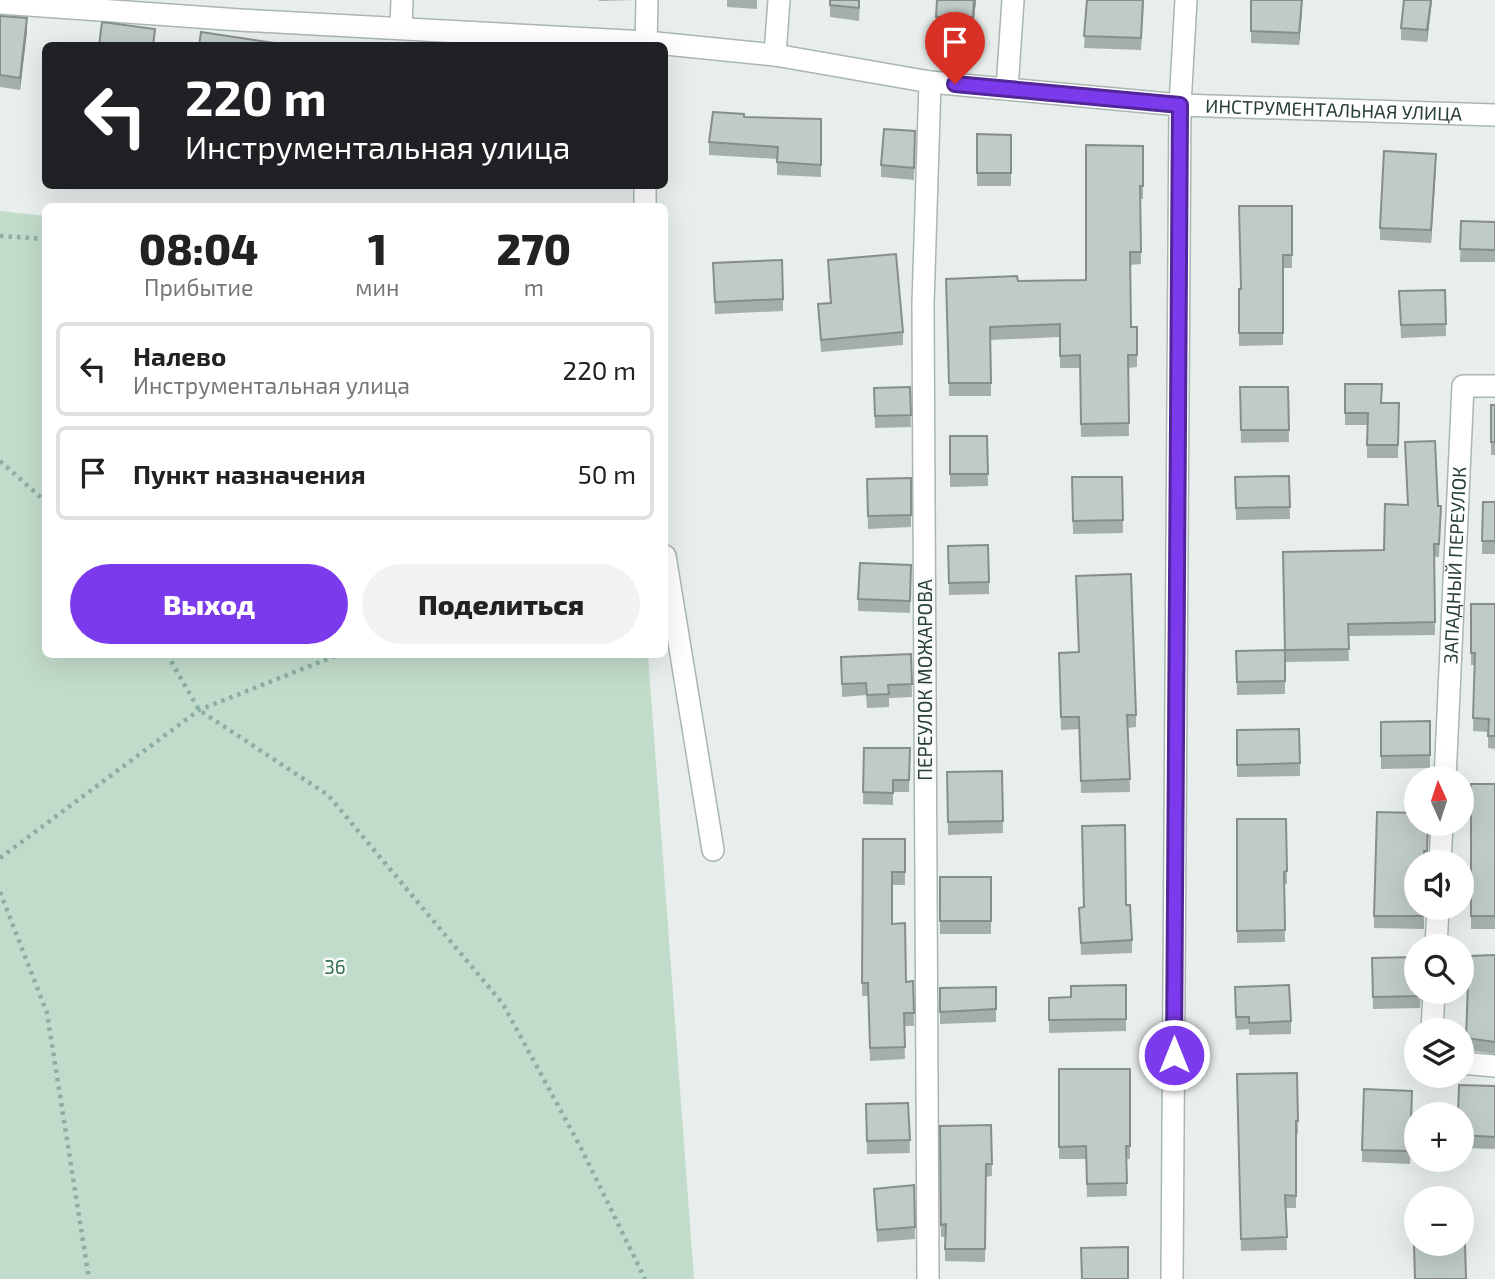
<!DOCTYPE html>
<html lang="ru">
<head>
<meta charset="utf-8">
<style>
	:root { --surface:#fff; --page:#f2f2f2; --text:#222; --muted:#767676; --line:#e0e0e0; --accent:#7c3aed }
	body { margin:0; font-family:"Exo 2",sans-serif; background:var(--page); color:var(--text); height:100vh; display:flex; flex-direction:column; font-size:26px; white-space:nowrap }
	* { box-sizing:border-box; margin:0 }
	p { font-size:23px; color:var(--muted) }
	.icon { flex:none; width:38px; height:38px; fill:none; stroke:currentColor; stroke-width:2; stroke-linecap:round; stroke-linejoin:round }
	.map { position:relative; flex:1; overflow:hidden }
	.drawer { position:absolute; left:42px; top:203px; width:626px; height:455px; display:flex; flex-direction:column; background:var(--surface); border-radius:10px; box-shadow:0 7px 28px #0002 }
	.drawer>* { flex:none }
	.top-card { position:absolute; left:42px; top:42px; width:626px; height:147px; border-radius:10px; box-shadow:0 7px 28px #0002; background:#202124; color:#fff; overflow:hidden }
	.needle { width:46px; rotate:357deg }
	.buttons { position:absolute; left:1404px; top:766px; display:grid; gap:14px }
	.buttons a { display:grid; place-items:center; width:70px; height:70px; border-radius:50%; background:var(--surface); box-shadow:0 7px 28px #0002; font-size:35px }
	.pin { position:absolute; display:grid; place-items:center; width:60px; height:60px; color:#fff; margin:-72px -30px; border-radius:50% 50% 50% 0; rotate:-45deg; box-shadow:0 0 7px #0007 }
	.pin .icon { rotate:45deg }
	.me { position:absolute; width:77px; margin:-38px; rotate:0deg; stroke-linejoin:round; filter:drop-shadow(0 0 5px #0008) }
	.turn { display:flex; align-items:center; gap:24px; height:147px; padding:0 28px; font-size:32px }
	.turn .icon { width:91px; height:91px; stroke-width:2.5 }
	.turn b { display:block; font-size:49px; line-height:60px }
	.eta { display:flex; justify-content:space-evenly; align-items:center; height:119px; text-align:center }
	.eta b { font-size:42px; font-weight:800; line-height:49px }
	.button { display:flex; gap:14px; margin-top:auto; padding:14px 28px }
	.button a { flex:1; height:80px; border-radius:42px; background:var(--accent); color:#fff; font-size:28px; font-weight:800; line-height:80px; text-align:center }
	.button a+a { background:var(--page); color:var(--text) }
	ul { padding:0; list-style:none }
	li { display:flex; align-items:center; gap:21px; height:94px; margin:0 14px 10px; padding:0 14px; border:4px solid var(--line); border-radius:10px }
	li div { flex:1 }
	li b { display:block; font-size:26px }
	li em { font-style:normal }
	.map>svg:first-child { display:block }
	.green { fill:#c2dccb }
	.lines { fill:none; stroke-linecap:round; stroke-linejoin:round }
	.minor-casing { stroke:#aab6b2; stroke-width:24 }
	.path { stroke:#8baea5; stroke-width:4.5; stroke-dasharray:3.5 5; stroke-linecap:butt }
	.minor { stroke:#fff; stroke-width:21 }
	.wall { fill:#a4afab }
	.shaded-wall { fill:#868e8b }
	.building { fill:#bfcbc7; stroke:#868e8b; stroke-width:2 }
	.route-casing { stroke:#51269a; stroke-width:18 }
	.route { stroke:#7c3aed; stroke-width:12 }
	.labels { text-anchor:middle; stroke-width:5; stroke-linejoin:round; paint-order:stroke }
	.street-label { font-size:19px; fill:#273e3a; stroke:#f7faf9 }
	.park-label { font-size:19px; fill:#367151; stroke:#f7faf9 }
</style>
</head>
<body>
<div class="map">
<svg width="1495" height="1279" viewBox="0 0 1495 1279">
	<rect width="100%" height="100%" fill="#e7eeeb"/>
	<polygon class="green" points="0,211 45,216 46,654 648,655 694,1279 0,1279"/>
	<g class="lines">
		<g class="minor-casing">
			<g id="minor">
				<path id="s1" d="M 0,3 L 240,20 L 646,42 L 775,55 L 930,82 L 1180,105 L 1495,115"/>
				<polyline points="401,27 402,0"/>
				<polyline points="646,46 647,0"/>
				<polyline points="775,55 779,0"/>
				<polyline points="1007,89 1013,0"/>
				<polyline points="645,206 645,186"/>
				<polyline points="665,556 713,850"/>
				<path id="s2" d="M 1445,779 L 1463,386 L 1495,386"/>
				<polyline points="1440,863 1442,824"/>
				<polyline points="1436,947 1438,908"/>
				<polyline points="1432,1031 1434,992"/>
				<polyline points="1461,1063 1495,1066"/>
				<polyline points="928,1279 923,304 930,82"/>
				<polyline points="1172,1279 1180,105 1186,0"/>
			</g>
		</g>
		<g class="path">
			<polyline points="0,236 46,239"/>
			<polyline points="0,461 46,502"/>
			<polyline points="167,654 199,710 328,795 503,1004 581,1148 645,1279"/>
			<polyline points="0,858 199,710 340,654"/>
			<polyline points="0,892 47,1013 89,1279"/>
		</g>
		<use href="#minor" class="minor"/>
	</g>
	<g class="wall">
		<polygon points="599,0 634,0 599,1"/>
		<polygon points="727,0 757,0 757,9 727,7"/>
		<polygon points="830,0 860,0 859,21 830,17"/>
		<polygon points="937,0 976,0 973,29 936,29"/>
		<polygon points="1087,0 1144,0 1141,50 1084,48"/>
		<polygon points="1251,0 1302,12 1299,45 1251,43"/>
		<polygon points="1432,0 1427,42 1401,40 1401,28"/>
		<polygon points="0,16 27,31 20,90 0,87"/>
		<polygon points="744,117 821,119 821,177 777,175 777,159 709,155 709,142"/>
		<polygon points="915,131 914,180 881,177 881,165"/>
		<polygon points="977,134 1011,135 1011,186 977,186"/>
		<polygon points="1143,146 1143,199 1141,199 1141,264 1130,265 1131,327 1137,327 1137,367 1128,368 1129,436 1081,437 1080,368 1060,368 1060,337 991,340 991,396 949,396 946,279 1018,281 1086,280"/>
		<polygon points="1436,166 1431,243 1380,240 1380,228"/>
		<polygon points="1292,206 1292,268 1283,268 1283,345 1239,346 1239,289 1241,289"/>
		<polygon points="1461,221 1495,222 1495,262 1460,262"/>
		<polygon points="828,260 903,332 903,345 821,352 818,304 830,303"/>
		<polygon points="713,263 783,299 783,311 715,314"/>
		<polygon points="1445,290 1446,336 1401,338 1399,291"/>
		<polygon points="1345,384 1382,403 1399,403 1398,458 1367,458 1367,425 1345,425"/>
		<polygon points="910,387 911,427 875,428 874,388"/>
		<polygon points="1240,387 1288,387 1289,442 1241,443"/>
		<polygon points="1495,405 1495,455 1491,455 1491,442"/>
		<polygon points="950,436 987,436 988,486 950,487"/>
		<polygon points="1405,442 1438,506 1441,506 1439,557 1434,557 1435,635 1348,636 1349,661 1285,662 1285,694 1237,695 1236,651 1284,650 1384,550 1408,505"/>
		<polygon points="1289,476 1290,519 1236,520 1235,477"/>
		<polygon points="1072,477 1122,477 1123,533 1073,534"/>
		<polygon points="911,478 911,527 868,529 867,479"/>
		<polygon points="1483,502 1495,502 1495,554 1482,554"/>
		<polygon points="948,546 989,582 989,594 949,595"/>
		<polygon points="911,565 910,613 858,611 858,599"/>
		<polygon points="1471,604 1495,604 1495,749 1488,748 1488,732 1473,731 1475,665 1471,665"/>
		<polygon points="911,654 912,697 889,698 889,707 867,708 866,695 842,697 841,657"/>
		<polygon points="1059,666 1136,715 1136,727 1128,728 1130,792 1081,793 1079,729 1061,730"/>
		<polygon points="1381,722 1430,755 1430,768 1381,769"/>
		<polygon points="1237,730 1300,763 1300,776 1237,777"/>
		<polygon points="864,748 910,748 909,792 893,792 893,805 863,804"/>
		<polygon points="1002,771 1003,833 948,835 947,772"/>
		<rect x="1471" y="784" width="24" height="145"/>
		<polygon points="1237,819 1286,819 1287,884 1284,884 1285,942 1237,943"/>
		<polygon points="1429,824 1427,863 1416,863 1424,908 1424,929 1374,928 1374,916"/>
		<polygon points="863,839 905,839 905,885 892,885 892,924 906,982 913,981 914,1026 904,1026 905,1059 870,1061 868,996 862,996"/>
		<rect x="940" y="877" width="51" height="57"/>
		<polygon points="1126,905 1132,940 1132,953 1081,955 1079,908"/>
		<polygon points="1495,955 1495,1054 1466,1050 1466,1038"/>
		<polygon points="1372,958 1421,992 1420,1008 1373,1009"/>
		<polygon points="1126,985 1126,1031 1049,1033 1049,998 1071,997"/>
		<polygon points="996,987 996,1022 940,1024 940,988"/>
		<polygon points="1235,987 1291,1021 1291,1034 1249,1035 1249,1029 1236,1030"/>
		<polygon points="1059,1069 1130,1069 1130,1159 1126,1159 1127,1196 1087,1197 1086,1159 1059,1159"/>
		<polygon points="1297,1073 1298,1134 1296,1134 1296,1208 1286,1208 1287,1250 1241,1251 1237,1074"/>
		<polygon points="1495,1086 1495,1149 1461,1148 1461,1115"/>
		<polygon points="908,1103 910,1153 867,1154 866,1104"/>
		<polygon points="1412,1103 1410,1164 1362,1162 1362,1150"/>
		<polygon points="991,1125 992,1176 986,1177 985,1262 945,1261 945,1237 941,1237 940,1126"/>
		<polygon points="914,1185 915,1239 877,1242 874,1189"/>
	</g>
	<g class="shaded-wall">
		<polygon points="974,0 976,0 973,29 973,17"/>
		<polygon points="1302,0 1302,12 1299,45 1299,33"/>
		<polygon points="1431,0 1432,0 1427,42 1427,30"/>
		<polygon points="27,18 27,31 20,90 20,78"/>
		<polygon points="1436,154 1436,166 1431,243 1431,230"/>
	</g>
	<g class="building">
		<polygon points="830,0 859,0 859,8 830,5"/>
		<polygon points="937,0 974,0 973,17 936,17"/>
		<polygon points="1087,0 1143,0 1141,38 1084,36"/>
		<polygon points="1251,0 1302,0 1299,33 1251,31"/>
		<polygon points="1404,0 1431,0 1427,30 1401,28"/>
		<polygon points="0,16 27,18 20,78 0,75"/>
		<polygon points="102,22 155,29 153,46 99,46"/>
		<polygon points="201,32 295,46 199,46"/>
		<polygon points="713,112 744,114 744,117 821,119 821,165 777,162 778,147 709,142"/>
		<polygon points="884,129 915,131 914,168 881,165"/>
		<polygon points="977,134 1011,135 1011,173 977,173"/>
		<polygon points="1086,145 1143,146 1143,186 1140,186 1141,252 1130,252 1131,327 1137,327 1137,355 1128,355 1129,423 1081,424 1080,355 1060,356 1060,324 990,327 991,383 949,383 946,279 1017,276 1018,281 1086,280"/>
		<polygon points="1384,151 1436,154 1431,230 1380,228"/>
		<polygon points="1239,206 1292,206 1292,255 1283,255 1283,333 1239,333 1239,289 1241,289"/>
		<polygon points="1461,221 1495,222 1495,250 1460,249"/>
		<polygon points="896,254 903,332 821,340 818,304 831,303 828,260"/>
		<polygon points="782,260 783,299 715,302 713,263"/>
		<polygon points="1445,290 1446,324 1401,325 1399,291"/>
		<polygon points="1345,384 1382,384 1381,403 1399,403 1398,445 1367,445 1368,413 1345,413"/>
		<polygon points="910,387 911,415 875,416 874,388"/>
		<polygon points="1240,387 1288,387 1289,430 1241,430"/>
		<rect x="1491" y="405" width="4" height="37"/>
		<polygon points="950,436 987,436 988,474 950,474"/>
		<polygon points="1435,441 1438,506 1441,506 1439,544 1434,544 1435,622 1348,624 1349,649 1285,650 1283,552 1384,550 1385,504 1408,505 1405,442"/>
		<polygon points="1289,476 1290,507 1236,508 1235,477"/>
		<polygon points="1072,477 1122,477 1123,520 1073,521"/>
		<polygon points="911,478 911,515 868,516 867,479"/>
		<polygon points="1483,502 1495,502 1495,541 1482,541"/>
		<polygon points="988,545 989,582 949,583 948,546"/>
		<polygon points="860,563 911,565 910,601 858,599"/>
		<polygon points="1131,574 1136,715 1127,715 1130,779 1081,781 1079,717 1061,717 1059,653 1079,652 1076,576"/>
		<polygon points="1471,604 1495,604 1495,736 1488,736 1489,719 1473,718 1475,653 1471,653"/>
		<polygon points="1285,650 1285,681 1237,682 1236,651"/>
		<polygon points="911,654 912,684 888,685 889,694 867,695 866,683 842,684 841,657"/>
		<polygon points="1430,721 1430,755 1381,756 1381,722"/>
		<polygon points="1299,729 1300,763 1237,765 1237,730"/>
		<polygon points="864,748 910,748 909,780 893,780 893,793 863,792"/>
		<polygon points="1002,771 1003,821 948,822 947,772"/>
		<rect x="1471" y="784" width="24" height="132"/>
		<polygon points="1377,812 1416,813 1416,824 1428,824 1427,851 1424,851 1424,863 1416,863 1416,908 1424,908 1424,916 1374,916"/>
		<polygon points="1237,819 1286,819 1287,871 1284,872 1285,930 1237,931"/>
		<polygon points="1125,825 1126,905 1130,905 1132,940 1081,943 1079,908 1084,907 1082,826"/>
		<polygon points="863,839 905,839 905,872 892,872 892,924 905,923 906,982 913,981 914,1013 904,1013 905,1047 870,1048 868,983 862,983"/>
		<rect x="940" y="877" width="51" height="44"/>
		<polygon points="1495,955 1495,1042 1466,1038 1469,956"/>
		<polygon points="1416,957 1416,992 1420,992 1420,996 1373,997 1372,958"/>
		<polygon points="1126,985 1126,1019 1049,1020 1049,998 1071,997 1071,986"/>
		<polygon points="1289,985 1291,1021 1249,1023 1249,1017 1236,1017 1235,987"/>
		<polygon points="996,987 996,1009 940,1012 940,988"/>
		<polygon points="1059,1069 1130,1069 1130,1146 1126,1146 1127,1183 1087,1184 1086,1146 1059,1147"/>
		<polygon points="1297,1073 1298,1121 1296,1121 1296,1196 1285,1195 1287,1237 1241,1239 1237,1074"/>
		<polygon points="1459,1085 1495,1086 1495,1137 1461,1135 1461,1115 1458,1115"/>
		<polygon points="1364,1089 1412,1091 1410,1151 1362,1150"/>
		<polygon points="908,1103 910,1140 867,1141 866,1104"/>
		<polygon points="991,1125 992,1164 986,1164 985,1249 945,1249 946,1224 941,1225 940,1126"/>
		<polygon points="914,1185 915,1227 877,1230 874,1189"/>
		<polygon points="1461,1243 1465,1243 1466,1279 1415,1279 1414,1245"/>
		<polygon points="1128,1247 1128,1279 1082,1279 1081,1248"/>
	</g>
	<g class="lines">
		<g class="route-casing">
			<polyline id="route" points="955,84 1180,105 1174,1055"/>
		</g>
		<use href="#route" class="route"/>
	</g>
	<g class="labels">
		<g class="street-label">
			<text dy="7" stroke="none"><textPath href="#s1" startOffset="1339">ИНСТРУМЕНТАЛЬНАЯ УЛИЦА</textPath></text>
			<text dy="7" stroke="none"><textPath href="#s2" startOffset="214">ЗАПАДНЫЙ ПЕРЕУЛОК</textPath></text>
			<text transform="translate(925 680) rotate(-90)" y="7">ПЕРЕУЛОК МОЖАРОВА</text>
		</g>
		<g class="park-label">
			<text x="335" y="974">36</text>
		</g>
	</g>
</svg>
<div class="buttons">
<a><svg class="needle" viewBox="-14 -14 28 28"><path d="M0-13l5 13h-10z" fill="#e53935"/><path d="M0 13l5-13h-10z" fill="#767676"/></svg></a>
<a><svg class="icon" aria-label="sound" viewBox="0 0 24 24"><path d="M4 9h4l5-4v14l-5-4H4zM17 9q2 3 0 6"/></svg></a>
<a><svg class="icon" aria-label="search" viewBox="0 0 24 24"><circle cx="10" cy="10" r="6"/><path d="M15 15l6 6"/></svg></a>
<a><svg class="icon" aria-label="layers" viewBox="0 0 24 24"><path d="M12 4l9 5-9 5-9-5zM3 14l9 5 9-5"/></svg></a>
<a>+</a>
<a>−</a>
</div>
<div class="pin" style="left:955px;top:84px;background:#d93025"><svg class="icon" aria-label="arrive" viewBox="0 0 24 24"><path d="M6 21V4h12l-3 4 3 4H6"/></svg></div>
<svg class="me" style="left:1174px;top:1055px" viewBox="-20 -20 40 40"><circle r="17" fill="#7c3aed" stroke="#fff" stroke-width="3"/><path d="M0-11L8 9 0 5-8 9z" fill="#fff"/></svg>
<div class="top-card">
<div class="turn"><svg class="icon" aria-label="left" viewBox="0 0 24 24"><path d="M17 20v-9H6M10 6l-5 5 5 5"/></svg><div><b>220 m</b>Инструментальная улица</div></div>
</div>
<section class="drawer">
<div class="eta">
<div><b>08:04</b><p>Прибытие</p></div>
<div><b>1</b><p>мин</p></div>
<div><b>270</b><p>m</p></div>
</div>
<ul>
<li><svg class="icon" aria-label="left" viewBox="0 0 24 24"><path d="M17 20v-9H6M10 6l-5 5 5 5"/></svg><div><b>Налево</b><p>Инструментальная улица</p></div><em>220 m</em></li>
<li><svg class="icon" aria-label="arrive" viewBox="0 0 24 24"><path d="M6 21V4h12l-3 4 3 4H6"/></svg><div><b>Пункт назначения</b></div><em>50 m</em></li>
</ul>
<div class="button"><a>Выход</a><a>Поделиться</a></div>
</section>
</div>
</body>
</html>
